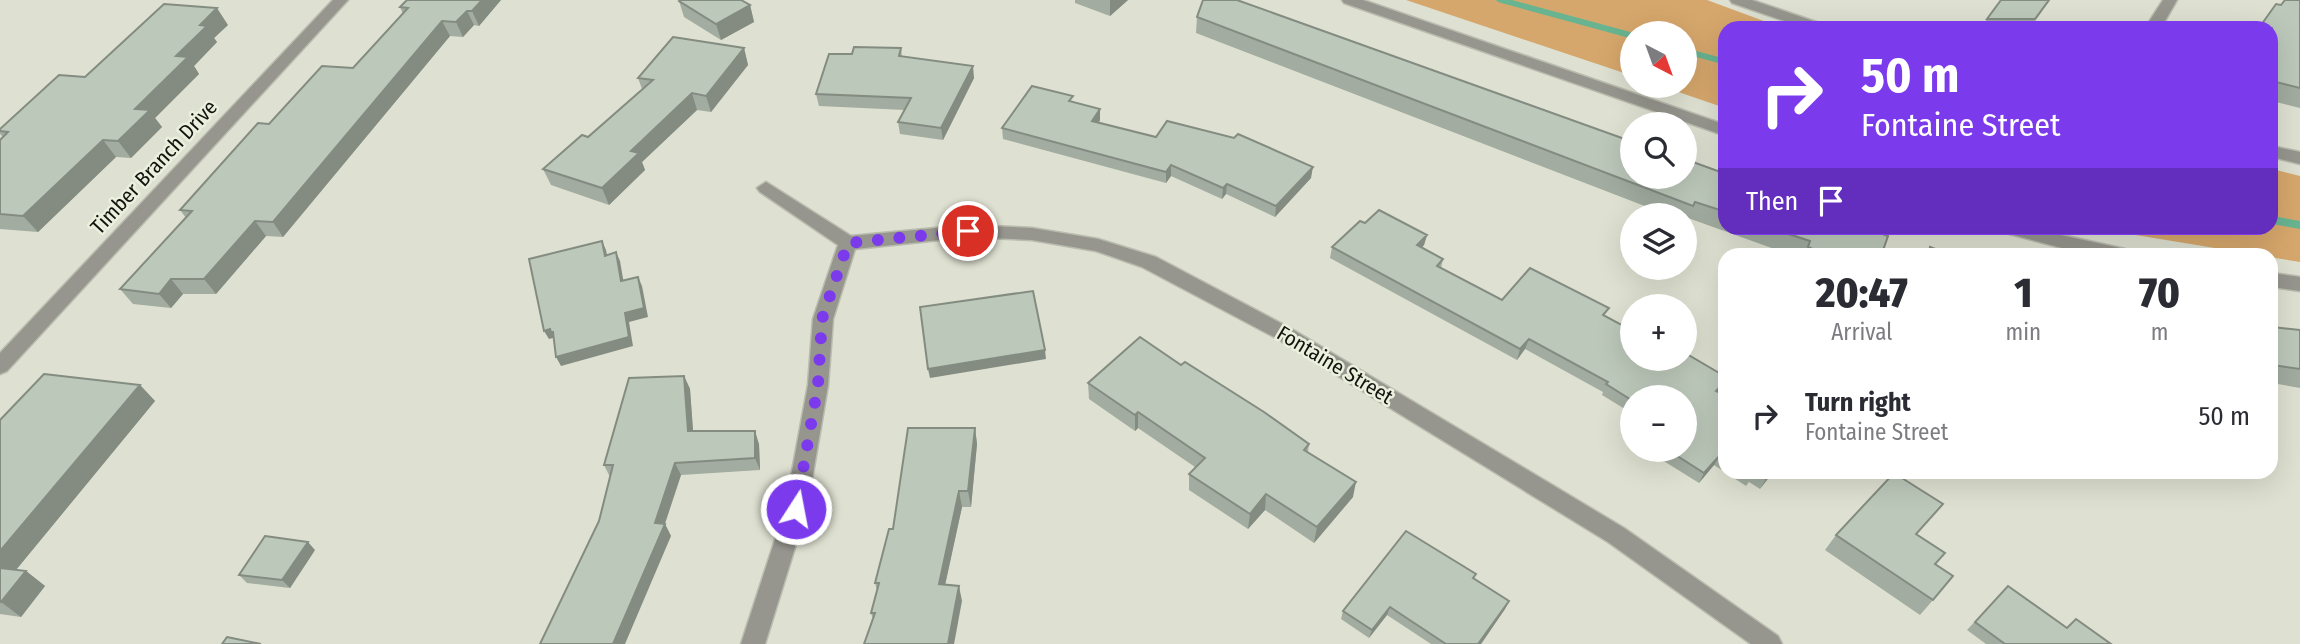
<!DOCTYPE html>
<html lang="en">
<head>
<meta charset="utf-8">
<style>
	:root { --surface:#fff; --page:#f2f2f3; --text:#2b2b33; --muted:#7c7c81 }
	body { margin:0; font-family:"Fira Sans Condensed",sans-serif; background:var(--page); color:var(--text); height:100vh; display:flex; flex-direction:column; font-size:26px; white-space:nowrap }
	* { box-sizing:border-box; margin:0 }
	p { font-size:23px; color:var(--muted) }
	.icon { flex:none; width:38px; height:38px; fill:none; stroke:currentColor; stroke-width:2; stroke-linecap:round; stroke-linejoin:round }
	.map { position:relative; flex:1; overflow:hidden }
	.sheet { position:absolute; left:1718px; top:248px; width:560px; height:231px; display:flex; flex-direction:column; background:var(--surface); border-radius:21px; box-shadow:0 7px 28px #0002 }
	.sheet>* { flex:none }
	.banner { position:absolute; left:1718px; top:21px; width:560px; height:214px; border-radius:21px; box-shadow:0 7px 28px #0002; background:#7c3aed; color:#fff; overflow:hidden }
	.needle { width:46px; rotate:139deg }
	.tools { position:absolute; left:1620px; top:21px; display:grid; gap:14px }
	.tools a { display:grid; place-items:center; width:77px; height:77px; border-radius:50%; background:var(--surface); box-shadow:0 7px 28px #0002; font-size:35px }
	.pin { position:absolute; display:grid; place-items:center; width:60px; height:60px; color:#fff; margin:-30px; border:4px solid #fff; border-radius:50%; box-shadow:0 2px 7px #0007 }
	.me { position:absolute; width:77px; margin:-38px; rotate:11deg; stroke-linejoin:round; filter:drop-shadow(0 0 5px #0008) }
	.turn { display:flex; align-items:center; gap:24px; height:147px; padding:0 28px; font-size:32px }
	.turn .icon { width:91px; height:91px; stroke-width:2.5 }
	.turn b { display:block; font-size:49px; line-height:60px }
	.then { display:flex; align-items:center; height:66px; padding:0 28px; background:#0003; gap:14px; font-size:26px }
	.eta { display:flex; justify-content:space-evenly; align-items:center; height:119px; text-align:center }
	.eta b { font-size:42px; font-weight:800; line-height:49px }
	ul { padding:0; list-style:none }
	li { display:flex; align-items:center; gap:21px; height:98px; padding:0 28px }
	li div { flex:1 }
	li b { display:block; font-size:26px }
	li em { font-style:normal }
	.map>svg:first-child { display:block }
	.forest { fill:#d6a76c }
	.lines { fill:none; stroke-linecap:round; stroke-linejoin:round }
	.stream { fill:#68b490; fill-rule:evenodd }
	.minor-casing { stroke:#b9bcae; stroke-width:3 }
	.minor { fill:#96958e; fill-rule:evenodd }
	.wall { fill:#a2aca0 }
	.shaded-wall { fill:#848c82 }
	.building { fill:#bcc8ba; stroke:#848c82; stroke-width:2 }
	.route { stroke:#7c3aed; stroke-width:12; stroke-dasharray:0 21.6 }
	.labels { text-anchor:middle; stroke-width:5; stroke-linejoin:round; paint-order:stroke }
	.street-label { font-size:21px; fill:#12130e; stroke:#ebefde }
</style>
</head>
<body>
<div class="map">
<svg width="2300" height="644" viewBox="0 0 2300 644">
	<rect width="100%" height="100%" fill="#dee1d1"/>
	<g class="forest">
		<polygon points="1406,0 1707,0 1783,28 1726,28 1725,108 1661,86 1685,86 1685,33 1633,33 1633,76"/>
		<polygon points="2272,169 2300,176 2300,262 2093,228 2272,228"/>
	</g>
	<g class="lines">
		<g class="stream">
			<polygon points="1496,0 1512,0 1634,33 1633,39 1498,2"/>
			<polygon points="1685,48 1726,59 1726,65 1685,54"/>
			<polygon points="2272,216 2300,221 2300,229 2272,224"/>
		</g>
		<g class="minor-casing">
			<g id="minor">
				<polygon points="333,0 348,0 7,371 0,374 0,353"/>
				<polygon points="1342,0 1363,0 1726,125 1726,136 1344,3"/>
				<polygon points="1730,0 1752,0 1825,25 1828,28 1805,28 1732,3"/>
				<polygon points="2163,0 2177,0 2161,28 2145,28"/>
				<polygon points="2272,146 2300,152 2300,164 2272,157"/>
				<polygon points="766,182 851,236 968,225 1032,228 1098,239 1156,257 1290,328 1624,528 1778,636 1782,644 1751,644 1608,542 1276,338 1142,267 1096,251 1032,240 968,237 855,249 833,319 828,385 807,509 765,644 741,644 785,509 808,385 813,319 838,245 760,192 757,188"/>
				<polygon points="1999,228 2029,228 2125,249 2134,256 2092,256 2002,232"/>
				<polygon points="2272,273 2300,277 2300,291 2272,287"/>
			</g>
		</g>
		<use href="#minor" class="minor"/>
	</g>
	<g class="wall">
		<polygon points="501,0 479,26 474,25 463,37 450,36 283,237 266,236 216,294 183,294 171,308 133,304 120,289 186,218 180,210 353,68 403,14 400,7"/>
		<polygon points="1075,0 1128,0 1110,16 1075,3"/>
		<polygon points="2050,0 2030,28 1982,28 1987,19"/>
		<polygon points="2300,0 2300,108 2272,101 2272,28 2258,28 2276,4 2281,5"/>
		<polygon points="679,1 750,5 754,22 721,40 684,17"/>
		<polygon points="1197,17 1726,174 1726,228 1866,228 1881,256 1794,256 1688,218 1686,222 1685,222 1685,215 1668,215 1196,33"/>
		<polygon points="228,25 214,38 217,42 194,66 199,74 155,118 162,127 131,158 116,157 38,232 0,229 0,140 3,137 0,134 0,129"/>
		<polygon points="744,48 748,65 711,112 697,110 642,162 645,170 609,205 551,185 543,169 588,137 642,89 638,78"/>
		<polygon points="901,48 902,57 974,78 943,140 900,134 898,122 905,110 819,106 816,94 852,54"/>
		<polygon points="1073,102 1100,120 1099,122 1311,178 1275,217 1226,194 1222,199 1171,176 1166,183 1003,139 1002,128"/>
		<polygon points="1365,223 1427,235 1424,245 1422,248 1443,259 1441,268 1502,300 1606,317 1633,359 1726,377 1726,381 1719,392 1726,396 1726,472 1773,472 1760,489 1749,482 1746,486 1714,465 1699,483 1646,450 1685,450 1685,397 1633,397 1633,414 1602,395 1603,392 1525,349 1517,360 1330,258 1332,247"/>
		<polygon points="2272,327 2300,330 2300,388 2272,383"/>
		<polygon points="1181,365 1309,444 1308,452 1353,497 1314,543 1265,510 1248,529 1189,490 1189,474 1195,467 1138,428 1135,431 1089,399 1088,383"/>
		<polygon points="684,376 690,389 693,431 759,444 760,470 681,475 665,524 671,536 599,521 610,477 604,465"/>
		<polygon points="140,385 155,401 16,570 26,571 45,586 21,617 0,614 0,420"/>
		<polygon points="975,428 977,444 971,507 962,507 945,585 962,601 873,619 871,613 877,591 875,583 893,529"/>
		<polygon points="1943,504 1917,534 1935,564 1933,600 1920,615 1825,550 1836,535"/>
		<polygon points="315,550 290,588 247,583 239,575"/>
		<polygon points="1476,574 1474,579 1509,601 1505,609 1481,644 1431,644 1387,615 1369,638 1341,619 1343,611"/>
		<polygon points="2008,586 2066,628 2076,619 2111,644 1986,644 1967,630"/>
	</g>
	<g class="shaded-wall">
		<polygon points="482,0 501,0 479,26 472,11"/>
		<polygon points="1110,0 1128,0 1110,16"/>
		<polygon points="750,5 754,22 721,40 716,24"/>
		<polygon points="217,8 228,25 214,38 217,42 194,66 199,74 155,118 162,127 131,158 118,141 135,109 200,25"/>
		<polygon points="467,11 474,25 463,37 456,22"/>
		<polygon points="442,21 450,36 283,237 273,222"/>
		<polygon points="744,48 748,65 711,112 706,96"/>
		<polygon points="973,66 974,78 943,140 941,128"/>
		<polygon points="692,93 697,110 642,162 645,170 609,205 602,188 631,151"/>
		<polygon points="1100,109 1100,120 1093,131 1092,121"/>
		<polygon points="103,140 116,157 38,232 23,216"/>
		<polygon points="1171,165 1171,176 1166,183 1166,172"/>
		<polygon points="1313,167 1311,178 1275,217 1276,206"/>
		<polygon points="1227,184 1226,194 1222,199 1223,188"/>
		<polygon points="255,221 266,236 216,294 204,279"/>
		<polygon points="1427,235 1424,245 1414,255 1417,245"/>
		<polygon points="602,241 606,250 609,264 605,256"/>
		<polygon points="616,252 620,261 625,290 621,281"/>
		<polygon points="638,277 642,286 648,317 629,322 633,346 561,366 556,357 625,313"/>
		<polygon points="171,279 183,294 171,308 159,294"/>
		<polygon points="550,329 553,332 553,338 549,339 544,331"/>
		<polygon points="1529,339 1525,349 1517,360 1520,349"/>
		<polygon points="1045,350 1046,359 930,378 928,369"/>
		<polygon points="684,376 690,389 694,444 688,431"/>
		<polygon points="1726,380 1722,388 1711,401 1716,391"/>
		<polygon points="140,385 155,401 6,582 0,577 0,551"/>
		<polygon points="1138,412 1138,428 1135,431 1135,415"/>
		<polygon points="975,428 977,444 971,507 968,491"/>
		<polygon points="755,431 759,444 760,470 755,458"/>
		<polygon points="1720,455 1714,465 1699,483 1704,473"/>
		<polygon points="675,463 681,475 663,529 665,524 671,536 625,644 613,644"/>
		<polygon points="1771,472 1773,472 1760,489 1766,479"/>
		<polygon points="1356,482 1353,497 1314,543 1317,527"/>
		<polygon points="959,491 962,507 942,599 939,584"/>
		<polygon points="1266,494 1265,510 1248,529 1250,514"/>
		<polygon points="308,542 315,550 290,588 282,580"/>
		<polygon points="26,571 45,586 21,617 1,602"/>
		<polygon points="959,586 962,601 954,644 948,644"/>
		<polygon points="1509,601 1505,609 1481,644 1478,644"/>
		<polygon points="1390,607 1387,615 1369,638 1372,630"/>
	</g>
	<g class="building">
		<polygon points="407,0 482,0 472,11 467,11 456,22 442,21 273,222 255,221 204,279 171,279 159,294 120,289 192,211 180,210 258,123 269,124 322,66 353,68 408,8 400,7"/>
		<polygon points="680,0 741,0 750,5 716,24 679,1"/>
		<polygon points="1203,0 1237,0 1633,142 1633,177 1685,177 1685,161 1692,164 1693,162 1726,174 1726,212 1695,202 1693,206 1197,17"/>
		<polygon points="2001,0 2049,0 2035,19 1987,19"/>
		<polygon points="2285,0 2300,0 2300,88 2272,81 2272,28 2259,28 2276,4 2281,5"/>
		<polygon points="164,4 217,8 200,25 207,26 176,56 188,57 135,109 150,110 118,141 103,140 23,216 0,214 0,140 8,132 0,131 0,129 59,75 85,77"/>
		<polygon points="673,37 744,48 706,96 692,93 631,151 639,153 602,188 543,169 582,135 588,137 653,80 638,78"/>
		<polygon points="854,47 901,48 899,56 973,66 941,128 898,122 911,98 816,94 829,54 852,54"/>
		<polygon points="1032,86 1073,96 1069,101 1100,109 1092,121 1156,137 1167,121 1234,138 1238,134 1313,167 1276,206 1227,184 1223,188 1171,165 1166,172 1002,128"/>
		<polygon points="1379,210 1427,235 1417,245 1443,259 1437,266 1502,300 1530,268 1609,308 1603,315 1633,331 1633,359 1685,359 1685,353 1726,377 1726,380 1716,391 1726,396 1726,459 1720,455 1704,473 1668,450 1685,450 1685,397 1633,397 1633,401 1606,384 1608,382 1529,339 1520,349 1332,247 1360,221 1365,223"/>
		<polygon points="1770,228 1866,228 1888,236 1881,256 1828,256 1808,247 1810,241"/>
		<polygon points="602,241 605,256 616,252 621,281 638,277 644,308 625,313 629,337 556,357 553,332 551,332 550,329 544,331 529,259"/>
		<polygon points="1930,247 1954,256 1929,256"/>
		<polygon points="1033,291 1045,350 928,369 920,307"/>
		<polygon points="2272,327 2300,330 2300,369 2272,365"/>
		<polygon points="1140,337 1181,365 1185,362 1264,412 1309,444 1304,450 1356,482 1317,527 1266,494 1250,514 1189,474 1205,458 1138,412 1135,415 1088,383"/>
		<polygon points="44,374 140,385 0,551 0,420"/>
		<polygon points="684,376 688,431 755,431 755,458 675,463 655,523 665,524 613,644 540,644 599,521 613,465 604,465 629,378"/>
		<polygon points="908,428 975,428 968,491 959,491 939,584 959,586 948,644 864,644 875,613 871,613 879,583 875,583 889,529 893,529"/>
		<polygon points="1755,472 1771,472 1766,479"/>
		<polygon points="1894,473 1943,504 1916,534 1945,553 1935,564 1953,576 1933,600 1836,535"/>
		<polygon points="1406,531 1476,574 1473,578 1509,601 1478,644 1446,644 1390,607 1372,630 1343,611"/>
		<polygon points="265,536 308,542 282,580 239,575"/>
		<polygon points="0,568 26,571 1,602 0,602"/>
		<polygon points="2008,586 2067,628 2076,619 2111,644 2005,644 1975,622"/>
		<polygon points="227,637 261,644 222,644"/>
	</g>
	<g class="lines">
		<polyline class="route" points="796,509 818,385 822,319 848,243 968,231"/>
	</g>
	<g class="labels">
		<g class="street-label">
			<text transform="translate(154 167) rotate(-47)" y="7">Timber Branch Drive</text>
			<text transform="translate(1335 365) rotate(31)" y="7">Fontaine Street</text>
		</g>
	</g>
</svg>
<div class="tools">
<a><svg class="needle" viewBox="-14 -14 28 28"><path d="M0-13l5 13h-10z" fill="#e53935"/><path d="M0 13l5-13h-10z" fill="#7c7c81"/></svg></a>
<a><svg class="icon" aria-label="search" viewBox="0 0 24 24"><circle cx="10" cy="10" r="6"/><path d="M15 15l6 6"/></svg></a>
<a><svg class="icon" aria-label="layers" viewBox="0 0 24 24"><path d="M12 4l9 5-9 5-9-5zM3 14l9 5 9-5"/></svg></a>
<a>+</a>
<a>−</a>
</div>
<div class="pin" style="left:968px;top:231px;background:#d93025"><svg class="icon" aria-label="arrive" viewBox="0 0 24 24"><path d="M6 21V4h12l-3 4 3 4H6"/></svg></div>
<svg class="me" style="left:796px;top:509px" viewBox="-20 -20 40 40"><circle r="17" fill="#7c3aed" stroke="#fff" stroke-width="3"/><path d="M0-11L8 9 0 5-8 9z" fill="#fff"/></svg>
<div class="banner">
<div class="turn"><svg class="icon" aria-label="right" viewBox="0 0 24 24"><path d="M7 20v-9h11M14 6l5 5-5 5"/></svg><div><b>50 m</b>Fontaine Street</div></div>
<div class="then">Then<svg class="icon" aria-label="arrive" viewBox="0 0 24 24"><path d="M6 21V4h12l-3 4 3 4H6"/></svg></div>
</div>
<section class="sheet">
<div class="eta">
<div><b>20:47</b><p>Arrival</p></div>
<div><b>1</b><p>min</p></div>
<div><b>70</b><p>m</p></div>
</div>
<ul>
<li><svg class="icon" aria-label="right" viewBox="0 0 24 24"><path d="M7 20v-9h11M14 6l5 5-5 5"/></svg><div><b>Turn right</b><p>Fontaine Street</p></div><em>50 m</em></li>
</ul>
</section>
</div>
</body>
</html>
